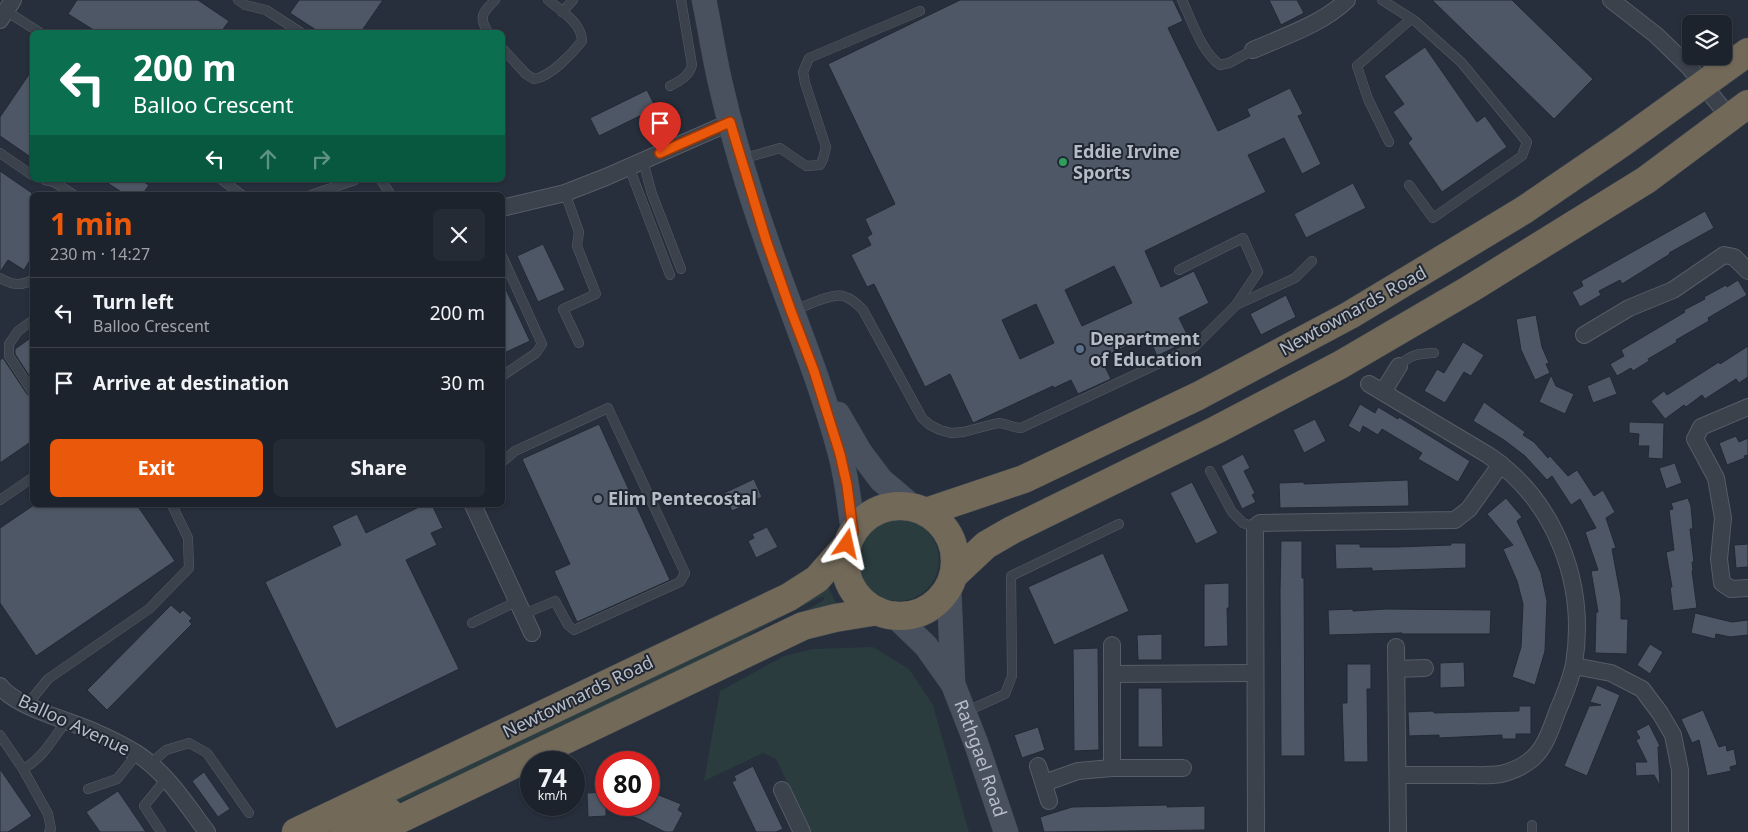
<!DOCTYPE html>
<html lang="en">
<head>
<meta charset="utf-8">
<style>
	:root { --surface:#1d232d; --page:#252b35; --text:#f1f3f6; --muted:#a0a4aa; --line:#3b4049; --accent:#ea580c }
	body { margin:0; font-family:"Noto Sans",sans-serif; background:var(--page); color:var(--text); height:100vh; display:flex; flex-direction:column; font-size:19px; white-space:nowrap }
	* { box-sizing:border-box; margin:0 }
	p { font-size:16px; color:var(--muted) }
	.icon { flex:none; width:28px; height:28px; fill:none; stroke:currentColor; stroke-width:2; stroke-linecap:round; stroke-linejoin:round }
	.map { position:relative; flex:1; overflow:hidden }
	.details { position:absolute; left:30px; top:192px; width:475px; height:315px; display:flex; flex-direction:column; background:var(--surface); border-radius:8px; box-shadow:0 1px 4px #0004,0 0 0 1px var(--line) }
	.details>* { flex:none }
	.banner { position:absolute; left:30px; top:30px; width:475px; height:152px; border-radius:8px; box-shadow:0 1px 4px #0004,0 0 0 1px var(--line); background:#0b6e4f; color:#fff; overflow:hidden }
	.fabs { position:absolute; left:1682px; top:15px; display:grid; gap:10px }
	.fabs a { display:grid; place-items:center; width:50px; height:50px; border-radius:8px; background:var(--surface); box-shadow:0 1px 4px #0004,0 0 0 1px var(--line); font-size:25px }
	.speed { position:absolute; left:520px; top:751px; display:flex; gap:10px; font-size:25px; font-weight:700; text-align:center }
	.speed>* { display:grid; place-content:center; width:65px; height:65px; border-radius:50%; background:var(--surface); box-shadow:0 1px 4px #0004,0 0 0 1px var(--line); line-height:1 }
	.speed small { font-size:12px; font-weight:400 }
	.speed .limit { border:8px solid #d22; background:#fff; color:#111 }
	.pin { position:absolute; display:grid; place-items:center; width:42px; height:42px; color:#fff; margin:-51px -21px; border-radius:50% 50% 50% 0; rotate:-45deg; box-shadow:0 0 5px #0007 }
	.pin .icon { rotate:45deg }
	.me { position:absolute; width:55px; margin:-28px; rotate:11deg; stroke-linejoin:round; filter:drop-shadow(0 0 4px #0008) }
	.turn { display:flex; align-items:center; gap:18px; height:105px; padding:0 20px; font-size:22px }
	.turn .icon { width:65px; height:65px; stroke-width:2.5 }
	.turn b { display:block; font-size:35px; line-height:42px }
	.lanes { display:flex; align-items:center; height:48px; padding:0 20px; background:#0003; justify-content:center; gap:25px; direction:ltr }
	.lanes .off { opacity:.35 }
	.round { display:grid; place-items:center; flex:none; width:52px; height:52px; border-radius:8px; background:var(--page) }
	.headline { display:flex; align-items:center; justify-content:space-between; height:85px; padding:0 20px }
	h1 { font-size:30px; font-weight:700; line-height:38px; color:var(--accent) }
	.primary-button { display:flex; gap:10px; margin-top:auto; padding:10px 20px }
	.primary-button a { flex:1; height:58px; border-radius:8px; background:var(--accent); color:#fff; font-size:20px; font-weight:700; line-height:58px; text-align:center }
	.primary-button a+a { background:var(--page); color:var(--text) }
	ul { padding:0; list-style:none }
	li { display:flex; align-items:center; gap:15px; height:70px; padding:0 20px; border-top:1px solid var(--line) }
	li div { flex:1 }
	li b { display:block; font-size:19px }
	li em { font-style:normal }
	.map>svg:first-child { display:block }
	.green { fill:#2a3c3e }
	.building { fill:#4e5765; stroke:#222934; fill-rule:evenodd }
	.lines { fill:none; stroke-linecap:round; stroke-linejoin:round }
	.lane-casing { stroke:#565d67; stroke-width:10 }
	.street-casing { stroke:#565d67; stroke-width:18 }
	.secondary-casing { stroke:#444b56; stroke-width:25 }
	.highway-casing { stroke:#434a54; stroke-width:29 }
	.lane { stroke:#3b424c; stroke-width:9 }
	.street { stroke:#3b424c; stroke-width:16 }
	.secondary { stroke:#49515f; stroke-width:24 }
	.highway { stroke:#726959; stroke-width:28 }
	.route-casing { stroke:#983908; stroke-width:12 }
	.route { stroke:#ea580c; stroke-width:9 }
	.leisure-dot { fill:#2e9e5b; stroke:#202732; stroke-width:2 }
	.service-dot { fill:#5c6f8a; stroke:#202732; stroke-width:2 }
	.worship-dot { fill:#6b7280; stroke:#202732; stroke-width:2 }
	.labels { text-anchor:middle; stroke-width:4; stroke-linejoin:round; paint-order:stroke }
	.poi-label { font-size:18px; font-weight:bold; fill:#b7bdc7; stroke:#202732; text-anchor:start }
	.street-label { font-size:18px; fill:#b7bdc7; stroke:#202732 }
</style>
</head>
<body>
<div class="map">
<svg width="1748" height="832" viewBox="0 0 1748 832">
	<rect width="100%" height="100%" fill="#272f3c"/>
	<g class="green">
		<circle cx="898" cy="560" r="41"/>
		<polygon points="828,586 837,606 803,612 824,600 824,597 821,597 796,609 794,604"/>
		<polygon points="790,606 791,612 750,634 748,637 753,636 462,776 396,803 335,832 319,832"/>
		<polygon points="873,647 909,669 933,705 969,832 811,832 776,759 763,753 704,781 720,691 784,656 813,649"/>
	</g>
	<g class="building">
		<polygon points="77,0 198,0 229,21 221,32 97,32 68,14"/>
		<polygon points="299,0 383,0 361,32 319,32 290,13"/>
		<path d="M 960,0 L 1173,0 L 1183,21 L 1168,28 L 1218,131 L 1250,116 L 1247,109 L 1290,88 L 1303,114 L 1298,116 L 1321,164 L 1302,174 L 1284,138 L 1248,155 L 1266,192 L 1145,251 L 1161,287 L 1194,271 L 1209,303 L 1179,318 L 1190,340 L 1157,356 L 1148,336 L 1101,358 L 1111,379 L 1078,394 L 1071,380 L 1054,388 L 1053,386 L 973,423 L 950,374 L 925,387 L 874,284 L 867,287 L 851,255 L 871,245 L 867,237 L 872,234 L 865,219 L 895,204 L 828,64 ZM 1114,266 L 1132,303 L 1082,326 L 1065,290 ZM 1036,304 L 1054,343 L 1020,359 L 1002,320 Z"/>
		<polygon points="1269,0 1297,0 1304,13 1281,25"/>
		<polygon points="1432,0 1512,0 1593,79 1554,119"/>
		<polygon points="1425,47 1477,122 1485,116 1507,147 1442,192 1408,143 1412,139 1393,112 1404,104 1384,76"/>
		<polygon points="32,70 32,158 0,136 0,117"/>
		<polygon points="647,90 656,108 599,136 590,118"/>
		<polygon points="0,171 32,193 32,257 24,270 8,260 0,272"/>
		<polygon points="103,180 140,180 149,185 142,195 126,195"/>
		<polygon points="1353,183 1366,208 1306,238 1294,214"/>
		<polygon points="1705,211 1714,228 1669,253 1670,254 1622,284 1620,280 1599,291 1601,295 1580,307 1572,292 1583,286 1581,281"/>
		<polygon points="543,244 565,290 538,302 517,256"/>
		<polygon points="1738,280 1747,295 1708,318 1709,321 1676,340 1677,342 1648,359 1649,361 1633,371 1631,368 1617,376 1610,364 1624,356 1621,350 1685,312 1684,310 1705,299 1704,297 1726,285 1727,287"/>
		<polygon points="502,281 530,341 502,354"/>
		<polygon points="1286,295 1296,317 1261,335 1250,314"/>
		<polygon points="1536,315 1542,347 1549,363 1546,364 1550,373 1535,380 1521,350 1516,319"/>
		<polygon points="32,337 32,380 15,354 15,349"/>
		<polygon points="1463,342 1484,355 1471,376 1464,372 1445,403 1424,391 1437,369 1444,373"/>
		<polygon points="1748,346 1748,377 1739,383 1736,379 1705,399 1702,395 1686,407 1684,405 1665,419 1651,401 1664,391 1667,395 1719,362 1720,364"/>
		<polygon points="3,358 27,394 32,397 32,441 0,463 0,360"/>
		<polygon points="1551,375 1556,386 1574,394 1565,414 1539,402"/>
		<polygon points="1610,376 1617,394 1593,403 1587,386"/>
		<polygon points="1484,402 1525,432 1523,435 1534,442 1548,458 1550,456 1568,476 1577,470 1594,496 1603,490 1615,512 1606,518 1616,548 1612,549 1621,598 1621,619 1628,619 1627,654 1595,653 1596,612 1598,612 1591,571 1598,570 1585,532 1596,528 1580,499 1571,505 1552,476 1547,480 1525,456 1504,440 1473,421"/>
		<polygon points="1360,404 1375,413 1378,407 1398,419 1399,417 1470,461 1458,482 1418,459 1422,453 1382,429 1378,435 1363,426 1360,433 1348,426"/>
		<polygon points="1315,419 1326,441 1304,453 1293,430"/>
		<polygon points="1629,422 1664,423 1663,459 1648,458 1649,446 1638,446 1639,434 1629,433"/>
		<polygon points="599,424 670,580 577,622 554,571 570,564 522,459"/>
		<polygon points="1736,436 1739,442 1748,438 1748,455 1744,456 1745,458 1727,465 1719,443"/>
		<polygon points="1243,454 1250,468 1244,471 1255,493 1252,495 1256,502 1242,509 1221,466"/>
		<polygon points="1675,463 1682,483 1666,489 1659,468"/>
		<polygon points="754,479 762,497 732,511 724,493"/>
		<polygon points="1408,480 1409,506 1280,508 1279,483 1304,482 1304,484"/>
		<polygon points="1192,482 1218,533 1196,544 1170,493"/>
		<polygon points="1506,498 1522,517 1517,521 1541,573 1547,601 1545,651 1535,685 1512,677 1521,647 1523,604 1517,581 1503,549 1513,545 1487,514"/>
		<polygon points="1688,498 1691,506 1693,529 1690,529 1694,562 1692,562 1693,570 1692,571 1697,608 1673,611 1670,587 1672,587 1666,552 1674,550 1669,510 1673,509 1671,503"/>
		<polygon points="34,505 137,505 175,561 36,656 0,603 0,528"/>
		<polygon points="423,505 432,505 443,528 431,533 437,545 406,560 459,669 336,729 265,582 341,545 332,526 357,514 366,533"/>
		<polygon points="767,527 778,547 756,558 748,541 754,538 752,534"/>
		<polygon points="1281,541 1302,541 1302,578 1304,578 1305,756 1281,756 1280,591"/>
		<polygon points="1451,543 1466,543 1466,568 1372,571 1372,568 1336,569 1335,544 1360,544 1360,547 1397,547 1451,545"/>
		<polygon points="1748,544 1748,567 1736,568 1734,545"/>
		<polygon points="1103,553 1129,611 1054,645 1028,587"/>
		<polygon points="1229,583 1229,608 1227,608 1228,646 1204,647 1204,584"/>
		<polygon points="171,605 180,613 183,610 192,618 189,621 192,624 107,710 87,690"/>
		<polygon points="1353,609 1353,611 1386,609 1491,610 1490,634 1402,634 1402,633 1329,635 1328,610"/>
		<polygon points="1695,613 1732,622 1748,620 1748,635 1730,637 1716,634 1715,639 1691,633"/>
		<polygon points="1162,634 1162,660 1138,660 1137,635"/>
		<polygon points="1650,644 1663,652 1650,674 1637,665"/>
		<polygon points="1098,648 1099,750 1074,751 1073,649"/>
		<polygon points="1464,662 1465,687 1440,688 1440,663"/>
		<polygon points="1347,664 1371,664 1371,689 1367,689 1368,762 1344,762 1342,703 1347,703"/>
		<polygon points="1597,685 1620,695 1587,776 1564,766 1589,706 1601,705 1590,702"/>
		<polygon points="1138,688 1162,688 1163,747 1138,747"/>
		<polygon points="1519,706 1531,706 1531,734 1516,734 1516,739 1502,739 1502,735 1439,738 1439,735 1409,736 1408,712 1434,711 1434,713 1519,711"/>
		<polygon points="1703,710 1719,747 1726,745 1727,751 1734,749 1737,765 1730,767 1731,771 1707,776 1699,740 1692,743 1681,719"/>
		<polygon points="1649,724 1660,746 1658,747 1660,786 1654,775 1636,776 1635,762 1647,762 1636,740 1640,738 1636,731"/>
		<polygon points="1038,727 1045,750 1022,758 1014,735"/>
		<polygon points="753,766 783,829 776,832 756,832 732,782 736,780 734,776"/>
		<polygon points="0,769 32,816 8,832 0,832"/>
		<polygon points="204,772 230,809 218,817 192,781"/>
		<polygon points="118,791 146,832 100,832 86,812"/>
		<polygon points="649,791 681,804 678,810 683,813 673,832 665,832 639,819 606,807 606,816 588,817 587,793 606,792 606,805 649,805"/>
		<polygon points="1167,805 1167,807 1205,806 1205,830 1044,832 1040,817 1072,807"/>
	</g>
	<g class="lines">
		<g class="lane-casing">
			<g id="lane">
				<polyline points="238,0 245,5 266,10 300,32"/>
				<path d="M 1182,0 C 1192,21 1201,51 1220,65 L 1229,63 L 1253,50"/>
				<polyline points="1382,0 1415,21 1461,62 1527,142 1522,156 1433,218 1409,185"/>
				<polyline points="6,11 39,32"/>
				<polyline points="562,12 573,0"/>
				<path d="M 488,32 C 478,17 483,12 495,0"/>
				<path d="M 502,48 L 526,74 L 534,79 C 550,77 572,54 582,41 C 582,23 560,10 548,0"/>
				<path d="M 670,86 C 680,81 689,76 692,65 L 681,0"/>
				<polyline points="1389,142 1368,99 1357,66 1411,19"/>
				<polyline points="0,153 32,175"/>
				<polyline points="742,159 780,148 806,166 820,165 823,159 826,147 805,83 803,72 809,58 920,11"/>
				<polyline points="643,161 652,194 681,269"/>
				<polyline points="629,167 670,275"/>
				<polyline points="45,180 54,182 74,195"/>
				<polyline points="222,180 242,195"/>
				<polyline points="381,180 391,195"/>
				<polyline points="565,193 579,232 577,246 596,294 563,309 579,343"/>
				<polyline points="311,195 355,180"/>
				<polyline points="502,256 542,344 536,353 502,376"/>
				<polyline points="1179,270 1243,238 1258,272 1236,305"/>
				<path d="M 0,278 C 10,284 21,287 32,280"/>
				<path d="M 792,311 C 804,307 831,293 843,296 C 851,298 857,304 863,310 L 922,418 L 930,425 L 940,430 L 951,433 L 963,432 L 998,423 C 1006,423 1012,428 1021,428 L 1194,347 L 1236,305 L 1295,278 L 1312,261"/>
				<polyline points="32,321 18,331 9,344 9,356 32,391"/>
				<path d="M 1399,366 C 1411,354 1418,354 1434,353"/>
				<polyline points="502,462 515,451 608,408 685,573 680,582 574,630 568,625 555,601 524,614"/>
				<polyline points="1210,471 1232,512 1243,523 1255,527"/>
				<polyline points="0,500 32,478"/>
				<polyline points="472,623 518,601"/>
				<polyline points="27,705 48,679 149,609 189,568 188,538 172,505"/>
				<polyline points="965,712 1005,694 1012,676 1011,576 1119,524"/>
				<path d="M 0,735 L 23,769 C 42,759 54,738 66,721"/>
				<polyline points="150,764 166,750 189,743 207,753 249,813"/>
				<polyline points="23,769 48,814 51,829 49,832"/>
				<polyline points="88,789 117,779 137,754"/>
				<polyline points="1532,825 1532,832"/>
				<polyline points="161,832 144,806 166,779"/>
			</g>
		</g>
		<g class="street-casing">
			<g id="street">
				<polyline points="1611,0 1656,35 1689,67 1730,118"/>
				<polyline points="0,20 13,0"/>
				<path d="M 1253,50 C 1285,36 1322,24 1347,0"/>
				<polyline points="502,208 565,193 606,177 731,122"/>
				<polyline points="1584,335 1629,308 1673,290 1724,255 1734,257 1748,271"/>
				<path d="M 1369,384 L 1488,455 C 1556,501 1587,584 1574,664 C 1571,679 1564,696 1558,710 C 1551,728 1545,751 1528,762 C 1521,767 1509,772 1501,774 C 1489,776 1475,775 1463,775 C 1441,775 1420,775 1398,775"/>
				<polyline points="1383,392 1399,366"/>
				<polyline points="1748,407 1701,427 1695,439 1716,478 1723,518 1719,559 1722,583 1731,589 1748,588"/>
				<polyline points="473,505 532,633"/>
				<polyline points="1112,645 1112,768"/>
				<polyline points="1396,647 1398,832"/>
				<polyline points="1574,666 1611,673 1642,689 1660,713 1673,735 1680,770 1680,832"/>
				<polyline points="1396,669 1425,668"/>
				<polyline points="1112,674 1255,673"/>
				<path d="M 0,686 C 17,708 69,720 95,732 C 109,738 123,745 136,753 C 166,772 186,804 207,832"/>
				<polyline points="1038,766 1049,801"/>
				<polyline points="1044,783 1078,771 1112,768 1183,768"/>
				<polyline points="782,790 802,832"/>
				<polyline points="1256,832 1255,527 1260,523 1455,520 1469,509 1501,464"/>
			</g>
		</g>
		<g class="secondary-casing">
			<g id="secondary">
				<path d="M 704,0 C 710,28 714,57 721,86 C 733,138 749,191 767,242 C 791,312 821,381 840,453 C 847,479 850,505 853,532"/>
				<polyline points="838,414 860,452 881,480 913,507"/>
				<polyline points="949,588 953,684"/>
				<path id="s1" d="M 895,616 L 926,646 L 953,684 L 976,743 L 1006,832"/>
			</g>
		</g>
		<g class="highway-casing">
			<g id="highway">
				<circle cx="900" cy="561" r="55"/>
				<polyline points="926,512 1024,479 1198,396 1350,315 1524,210 1622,143 1748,52"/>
				<polyline points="954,575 986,545 1012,530 1216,430 1340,365 1470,289 1646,180 1748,104"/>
				<polyline points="296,832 789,597 817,579 847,545"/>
				<polyline points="344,832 389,812"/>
				<polyline points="373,832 803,626 835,618 878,611"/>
			</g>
		</g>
		<use href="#lane" class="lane"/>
		<use href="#street" class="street"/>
		<use href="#secondary" class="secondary"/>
		<use href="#highway" class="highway"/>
	</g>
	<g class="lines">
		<g class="route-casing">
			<polyline id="route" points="660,153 730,122 766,240 791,311 814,371 840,454 847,485 853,532 847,544"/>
		</g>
		<use href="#route" class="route"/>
	</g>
	<circle class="leisure-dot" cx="1063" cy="162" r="5"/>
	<circle class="service-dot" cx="1080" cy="349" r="5"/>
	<circle class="worship-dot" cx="598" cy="499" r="5"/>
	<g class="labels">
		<g class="poi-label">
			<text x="1073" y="158">Eddie Irvine<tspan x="1073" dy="21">Sports</tspan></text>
			<text x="1090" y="345">Department<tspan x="1090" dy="21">of Education</tspan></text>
			<text x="608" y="505">Elim Pentecostal</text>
		</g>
		<g class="street-label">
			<text transform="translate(1353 311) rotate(-29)" y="6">Newtownards Road</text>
			<text transform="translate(578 697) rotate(-26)" y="6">Newtownards Road</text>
			<text transform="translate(74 725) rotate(25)" y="6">Balloo Avenue</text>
			<text dy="6" stroke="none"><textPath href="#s1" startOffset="169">Rathgael Road</textPath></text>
		</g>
	</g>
</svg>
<div class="fabs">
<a><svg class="icon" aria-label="layers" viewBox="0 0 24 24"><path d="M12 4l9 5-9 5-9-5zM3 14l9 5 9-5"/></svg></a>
</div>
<div class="speed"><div>74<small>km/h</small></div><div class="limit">80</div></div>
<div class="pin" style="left:660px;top:153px;background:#d93025"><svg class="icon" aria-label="arrive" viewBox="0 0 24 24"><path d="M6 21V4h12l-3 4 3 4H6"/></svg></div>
<svg class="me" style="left:847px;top:544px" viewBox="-20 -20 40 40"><path d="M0-17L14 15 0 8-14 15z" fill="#ea580c" stroke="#fff" stroke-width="4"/></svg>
<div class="banner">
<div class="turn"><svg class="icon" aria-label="left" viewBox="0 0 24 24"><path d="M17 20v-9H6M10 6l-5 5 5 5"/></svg><div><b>200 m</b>Balloo Crescent</div></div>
<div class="lanes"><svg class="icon" aria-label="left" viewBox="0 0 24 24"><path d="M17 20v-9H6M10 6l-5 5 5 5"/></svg><svg class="icon off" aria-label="ahead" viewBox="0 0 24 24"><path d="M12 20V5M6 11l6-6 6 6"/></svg><svg class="icon off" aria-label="right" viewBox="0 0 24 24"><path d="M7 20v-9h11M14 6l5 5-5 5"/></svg></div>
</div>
<section class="details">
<div class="headline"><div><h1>1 min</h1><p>230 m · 14:27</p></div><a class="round"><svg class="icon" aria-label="close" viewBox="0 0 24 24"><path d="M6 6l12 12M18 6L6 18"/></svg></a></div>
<ul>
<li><svg class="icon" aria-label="left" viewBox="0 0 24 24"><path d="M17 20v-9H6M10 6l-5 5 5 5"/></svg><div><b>Turn left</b><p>Balloo Crescent</p></div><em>200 m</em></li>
<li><svg class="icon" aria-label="arrive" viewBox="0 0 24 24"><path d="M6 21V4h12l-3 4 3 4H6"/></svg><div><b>Arrive at destination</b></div><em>30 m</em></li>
</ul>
<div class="primary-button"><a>Exit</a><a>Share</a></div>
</section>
</div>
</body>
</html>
